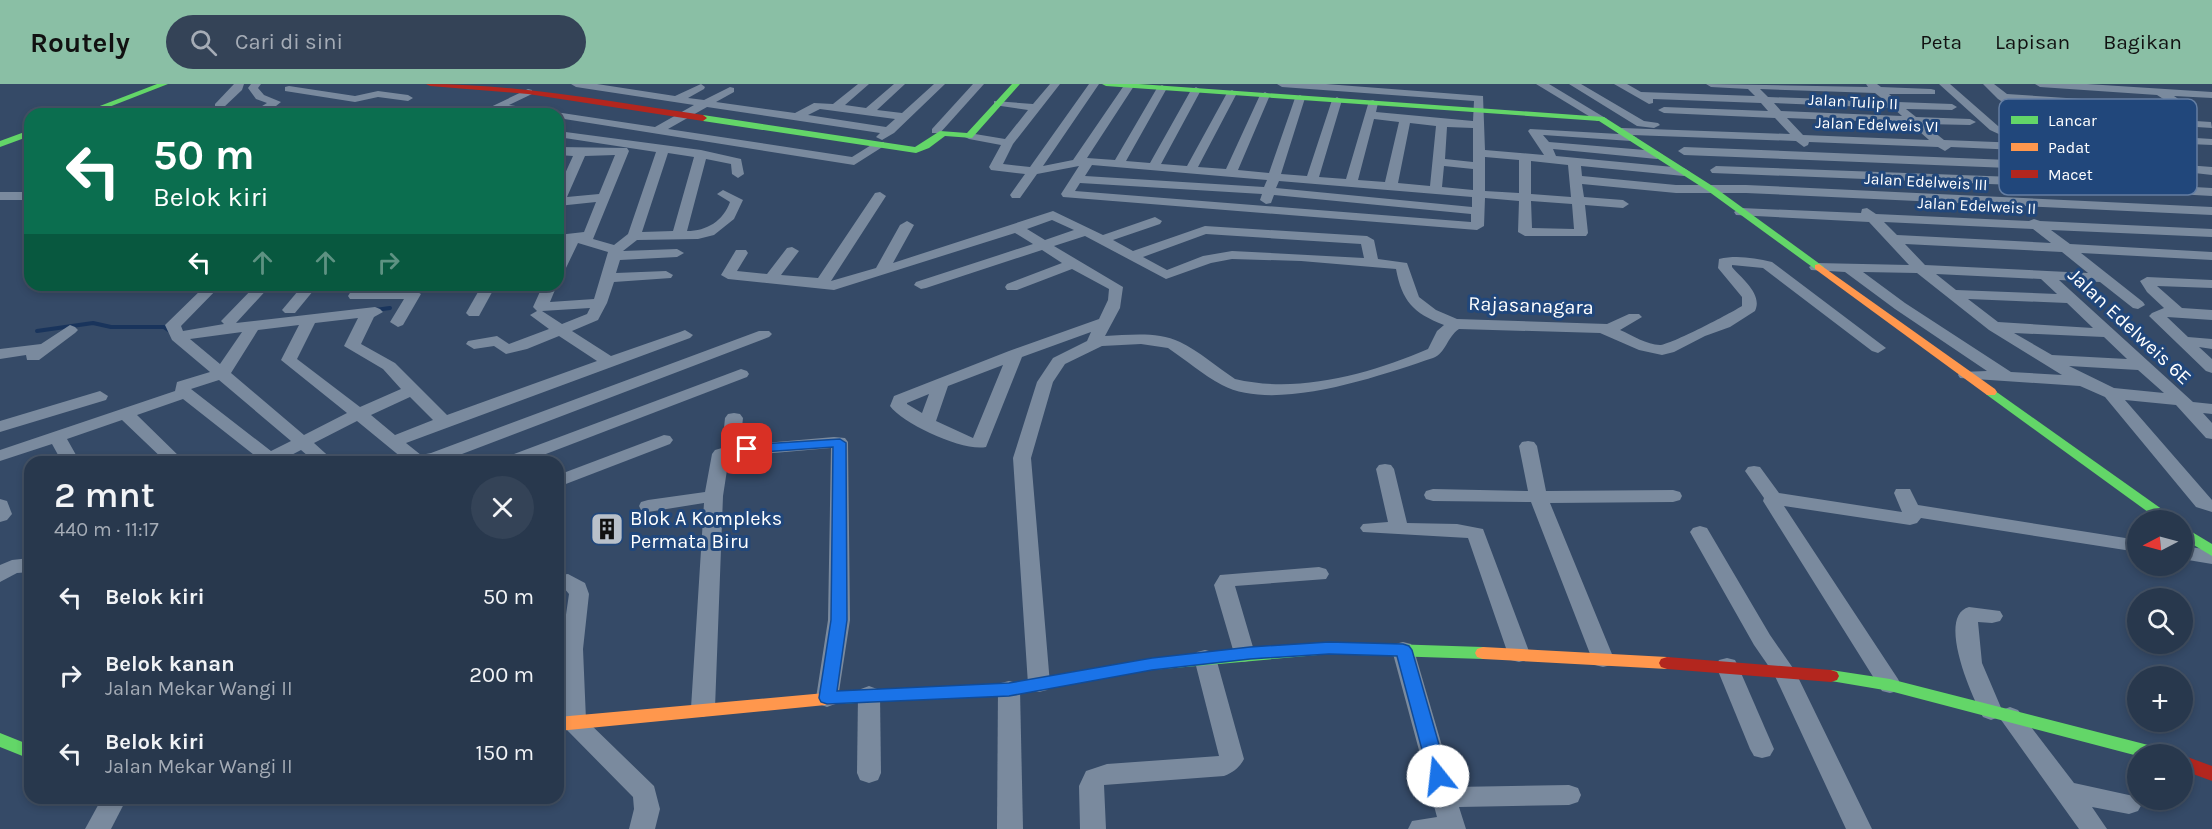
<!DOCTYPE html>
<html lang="id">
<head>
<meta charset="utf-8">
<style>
	:root { --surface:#28384d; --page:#344357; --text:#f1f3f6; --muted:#a5acb6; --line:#445265; --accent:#8abfa5 }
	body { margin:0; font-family:Karla,sans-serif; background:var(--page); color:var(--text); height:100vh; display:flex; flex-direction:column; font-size:22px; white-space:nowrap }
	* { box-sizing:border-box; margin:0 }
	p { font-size:20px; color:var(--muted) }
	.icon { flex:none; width:33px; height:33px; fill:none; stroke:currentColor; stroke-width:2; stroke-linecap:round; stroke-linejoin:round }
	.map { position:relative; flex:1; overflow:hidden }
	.side { position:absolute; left:24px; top:372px; width:540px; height:348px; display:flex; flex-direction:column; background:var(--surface); border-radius:18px; box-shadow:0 3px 9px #0003,0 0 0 2px var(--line) }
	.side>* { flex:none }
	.banner { position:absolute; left:24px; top:24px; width:540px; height:183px; border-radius:18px; box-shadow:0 3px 9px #0003,0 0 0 2px var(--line); background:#0b6e4f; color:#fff; overflow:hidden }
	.needle { width:39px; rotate:264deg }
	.controls { position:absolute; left:2127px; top:426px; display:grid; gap:12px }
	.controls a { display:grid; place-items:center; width:66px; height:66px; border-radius:50%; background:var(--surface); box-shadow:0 3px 9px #0003,0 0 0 2px var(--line); font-size:30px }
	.pin { position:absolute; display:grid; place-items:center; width:51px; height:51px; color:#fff; margin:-26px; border-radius:12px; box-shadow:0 3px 9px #0006 }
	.me { position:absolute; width:66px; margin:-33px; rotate:344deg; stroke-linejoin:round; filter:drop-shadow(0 0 4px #0008) }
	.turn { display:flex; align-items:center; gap:21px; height:126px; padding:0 30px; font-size:27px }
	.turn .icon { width:78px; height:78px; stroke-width:2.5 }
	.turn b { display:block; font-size:42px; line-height:51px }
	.lanes { display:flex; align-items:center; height:57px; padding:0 30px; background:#0003; justify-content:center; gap:30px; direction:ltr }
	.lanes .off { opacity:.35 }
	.round { display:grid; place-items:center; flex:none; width:63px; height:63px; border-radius:32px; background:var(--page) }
	.head { display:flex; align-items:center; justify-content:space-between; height:102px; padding:0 30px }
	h1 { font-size:36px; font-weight:600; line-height:45px }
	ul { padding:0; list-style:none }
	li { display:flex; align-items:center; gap:18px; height:78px; padding:0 30px }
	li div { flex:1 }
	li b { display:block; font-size:22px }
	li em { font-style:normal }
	header { display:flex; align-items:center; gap:36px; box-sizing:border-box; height:84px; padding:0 30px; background:var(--accent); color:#111 }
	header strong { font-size:28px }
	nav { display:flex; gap:33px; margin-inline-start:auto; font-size:21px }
	.search { width:420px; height:54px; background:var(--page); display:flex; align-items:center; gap:15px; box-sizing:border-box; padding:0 21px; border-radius:33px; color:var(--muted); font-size:22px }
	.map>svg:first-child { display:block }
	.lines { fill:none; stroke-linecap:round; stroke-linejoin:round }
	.stream { stroke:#19345c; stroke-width:4 }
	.street { fill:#7a8a9e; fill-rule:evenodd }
	.fast { fill:#63d668; fill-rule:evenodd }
	.slow { fill:#ff974d; fill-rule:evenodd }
	.jam { fill:#b3261e; fill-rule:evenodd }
	.route { fill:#1a73e8; stroke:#114b97; stroke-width:1.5 }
	.labels { text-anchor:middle; stroke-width:6; stroke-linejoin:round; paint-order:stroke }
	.far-street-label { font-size:16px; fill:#fff; stroke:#21477b }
	.street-label { font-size:20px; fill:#fff; stroke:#21477b }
	.poi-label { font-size:20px; fill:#fff; stroke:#21477b; text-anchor:start }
	.key { fill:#21477b; stroke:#647ea3; stroke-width:1.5 }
	.key-label { font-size:16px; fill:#fff }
</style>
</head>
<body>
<header>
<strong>Routely</strong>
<div class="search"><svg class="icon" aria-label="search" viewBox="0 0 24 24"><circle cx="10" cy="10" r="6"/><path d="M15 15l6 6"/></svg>Cari di sini</div>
<nav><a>Peta</a><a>Lapisan</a><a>Bagikan</a></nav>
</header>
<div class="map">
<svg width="2212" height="745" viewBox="0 0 2212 745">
	<rect width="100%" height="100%" fill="#354a67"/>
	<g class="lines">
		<g class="stream">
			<polyline points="375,226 390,224"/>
			<polyline points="37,247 93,239 111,243 164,243 170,247"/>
		</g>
		<g class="street">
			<polygon points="234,0 244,0 242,6 223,24 215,24 215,20"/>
			<polygon points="251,0 261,0 258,4 264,11 281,18 266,30 253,30 254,27 267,19 256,15 248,4"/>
			<path d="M 571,0 L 597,0 L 675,12 L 701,0 L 705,3 L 704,5 L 688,14 L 704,16 L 730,3 L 734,4 L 734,8 L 716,18 L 795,29 L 814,19 L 833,20 L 858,0 L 869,0 L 845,21 L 866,24 L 894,0 L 905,0 L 877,26 L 902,29 L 934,0 L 945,0 L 894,49 L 882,56 L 876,53 L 880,49 L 707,23 L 668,45 L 852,73 L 876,58 L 884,58 L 884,62 L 854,81 L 558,34 L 558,30 L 525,30 L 498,26 L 491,30 L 476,30 L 528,5 L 532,6 L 532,10 L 509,21 L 655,43 L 694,21 L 576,3 ZM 820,25 L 895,35 L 886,43 L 808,31 Z"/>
			<polygon points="973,0 984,0 940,49 932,49 932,45"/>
			<path d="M 1050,0 L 1060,0 L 1013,60 L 1003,80 L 1030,83 L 1089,0 L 1099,0 L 1043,82 L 1073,76 L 1125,0 L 1133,0 L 1134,2 L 1087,74 L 1115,76 L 1157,4 L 1162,1 L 1167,4 L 1126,77 L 1150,79 L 1191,6 L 1196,3 L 1201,6 L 1161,80 L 1187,82 L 1227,9 L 1232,6 L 1237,9 L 1198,83 L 1226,85 L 1260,11 L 1265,8 L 1270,11 L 1238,86 L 1269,89 L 1295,14 L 1300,11 L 1305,14 L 1281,90 L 1307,92 L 1332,16 L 1337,13 L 1342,16 L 1319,93 L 1346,95 L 1369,17 L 1373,16 L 1378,19 L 1376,28 L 1473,37 L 1474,17 L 1282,3 L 1277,0 L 1326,0 L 1483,12 L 1485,66 L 1544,71 L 1528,47 L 1530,45 L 1619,50 L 1616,47 L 1622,44 L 1790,50 L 1775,34 L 1664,29 L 1658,26 L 1664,23 L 1768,27 L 1761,19 L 1653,15 L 1653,19 L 1649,20 L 1614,0 L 1627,0 L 1641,8 L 1755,12 L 1748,5 L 1711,3 L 1706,0 L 1868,3 L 1866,0 L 1877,0 L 1881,3 L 1931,5 L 1935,6 L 1935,10 L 1889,10 L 1898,18 L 1952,20 L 1957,23 L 1952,26 L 1906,25 L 1916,33 L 1970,35 L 1976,38 L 1970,41 L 1924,40 L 1944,56 L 2130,63 L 2136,67 L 2130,71 L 1951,63 L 1945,67 L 1938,63 L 1809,58 L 1808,61 L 1804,63 L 1796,57 L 1632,51 L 1637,54 L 1631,57 L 1543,51 L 1549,58 L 1657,67 L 1663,71 L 1657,75 L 1553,65 L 1556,72 L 1684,84 L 1690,88 L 1684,92 L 1581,82 L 1582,92 L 1676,101 L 1746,101 L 2212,123 L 2212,131 L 1746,109 L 1676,109 L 1582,100 L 1584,113 L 1623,116 L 1629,120 L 1623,124 L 1585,121 L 1588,149 L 1586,152 L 1525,152 L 1518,148 L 1519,117 L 1485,114 L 1484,142 L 1477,146 L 1063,113 L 1061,110 L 1079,82 L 1037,90 L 1020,114 L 1012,114 L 1010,111 L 1025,90 L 991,86 L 989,83 L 1001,61 L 969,55 L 963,52 L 969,49 L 1005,55 L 1028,26 L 994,21 L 994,17 L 1033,20 ZM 1760,5 L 1875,9 L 1885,17 L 1768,13 ZM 1774,19 L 1893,24 L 1902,32 L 1781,27 ZM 1787,34 L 1910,39 L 1929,56 L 1803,51 ZM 1374,35 L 1399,38 L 1385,98 L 1358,96 ZM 1410,39 L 1436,42 L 1430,102 L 1398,99 ZM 1447,43 L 1473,44 L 1473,78 L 1445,75 ZM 1485,73 L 1519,76 L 1519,109 L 1485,107 ZM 1531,77 L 1568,81 L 1571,113 L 1531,110 ZM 1092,81 L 1267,96 L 1264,103 L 1085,92 ZM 1444,82 L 1473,85 L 1473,106 L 1442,103 ZM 1279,97 L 1472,113 L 1472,123 L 1276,104 ZM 1080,99 L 1262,110 L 1260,116 L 1266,120 L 1271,119 L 1274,111 L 1471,130 L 1471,138 L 1075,107 ZM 1531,117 L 1572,120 L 1574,145 L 1532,144 Z"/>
			<polygon points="1536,0 1549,0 1607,35 1605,37 1597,37"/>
			<polygon points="1569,0 1581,0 1644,37 1658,39 1660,41 1654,44 1637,42"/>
			<polygon points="1939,0 1950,0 1998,42 2009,47 2121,50 2126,48 2132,50 2212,55 2212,61 2143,58 2173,80 2212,83 2212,91 2168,86 2162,90 1684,71 1678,67 1684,63 2161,82 2127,57 2003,52 1990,46"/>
			<polygon points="1983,0 1994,0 2007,10 2173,21 2157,11 2040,3 2035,0 2087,0 2212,8 2212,14 2174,12 2190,23 2191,25 2186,28 2015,17 2026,26 2211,38 2212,44 2023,32 1998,15"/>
			<polygon points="289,2 355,12 378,7 408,11 413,14 408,17 378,13 355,18 285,7 285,3"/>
			<polygon points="423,26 435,28 437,30 418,30 419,27"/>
			<path d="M 558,47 L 701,66 L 741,75 L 744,90 L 738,94 L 732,90 L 731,80 L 706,75 L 687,147 C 707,147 723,137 730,118 L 717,110 L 723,106 L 743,116 L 734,135 L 714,151 L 698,155 L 637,156 L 623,167 L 677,165 L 684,169 L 677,173 L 620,176 L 616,189 L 666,187 L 673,191 L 671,194 L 614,198 L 607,219 L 598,236 L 572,247 L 611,272 L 680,248 L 685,246 L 693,251 L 690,254 L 406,359 L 421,371 L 431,369 L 759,247 L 769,247 L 772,250 L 769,253 L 441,378 L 407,378 L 357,337 L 314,359 L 335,378 L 315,378 L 301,366 L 278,378 L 263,378 L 183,315 L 137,331 L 185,378 L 166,378 L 122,336 L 67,355 L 80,378 L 62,378 L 52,360 L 0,377 L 0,366 L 175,307 L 177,298 L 210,288 L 172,256 L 165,241 L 206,201 L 221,201 L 181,242 L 183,247 L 224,240 L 221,237 L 224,234 L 256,201 L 271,201 L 236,239 L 375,223 L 380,225 L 383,228 L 374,233 L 361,260 L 395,279 L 447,331 L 597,277 L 559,252 L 527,265 L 506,270 L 494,262 L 474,265 L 466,260 L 468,257 L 497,252 L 509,260 L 549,245 L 530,231 L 537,227 L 533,223 L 543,201 L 557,201 L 550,218 L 594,215 L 608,168 L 578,159 L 565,186 L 558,190 L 558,172 L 565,158 L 558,159 L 558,151 L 584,148 L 596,118 L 558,122 L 558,105 L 573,72 L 558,71 L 558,63 L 627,64 L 629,67 L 593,155 L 614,161 L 628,150 L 656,68 L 558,53 ZM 668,69 L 694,73 L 673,147 L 642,148 ZM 615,71 L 599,110 L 567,113 L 585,72 ZM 590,224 L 587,230 L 562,240 L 542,227 ZM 358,234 L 344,262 L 383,285 L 401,305 L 360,323 L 297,275 L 315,239 ZM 299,241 L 281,276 L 347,329 L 304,351 L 231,289 L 258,246 ZM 242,248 L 220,280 L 190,255 ZM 219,296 L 291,357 L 271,367 L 191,305 ZM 410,313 L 433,336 L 395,351 L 371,331 Z"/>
			<polygon points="1716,82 2014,93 2212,104 2212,112 2014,101 1712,89 1710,86"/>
			<rect x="0" y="108" width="30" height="8"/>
			<path d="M 880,108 L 886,112 L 831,197 L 876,184 L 900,141 L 907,137 L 914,141 L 893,179 L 1053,127 L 1103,151 L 1155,133 L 1162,137 L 1160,140 L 1113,156 L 1133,167 L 1205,142 L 1367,152 L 1374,156 L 1378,175 L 1407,179 L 1419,213 L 1436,226 L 1457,235 L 1607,240 L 1629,230 L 1639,230 L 1642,233 L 1620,246 C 1632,251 1647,261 1660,261 C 1670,261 1731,229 1742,222 L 1742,213 L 1718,184 L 1719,175 C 1737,171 1754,174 1772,178 L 1886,264 L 1878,269 L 1872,267 L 1763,184 L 1732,181 L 1732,183 C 1742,195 1763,210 1755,227 L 1730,243 L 1705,252 L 1674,268 L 1662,271 L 1639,266 L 1600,249 L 1459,245 C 1447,253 1446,269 1433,274 C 1379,292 1275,329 1222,301 C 1203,291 1186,276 1168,264 L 1141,260 L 1102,262 L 1065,280 L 1053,298 L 1031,374 L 1050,600 L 1047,606 L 1039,608 L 1031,606 L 1028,600 L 1013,374 L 1037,298 L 1053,274 L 1087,257 L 1091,248 L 1022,273 L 986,363 C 964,368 903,340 890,322 L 894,312 L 1009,267 L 1099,235 L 1108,216 L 1109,205 L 1072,185 L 1017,206 L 1007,206 L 1005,203 L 1007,200 L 1062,179 L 1042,166 L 926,204 L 921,205 L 914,201 L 916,198 L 1033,160 L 1015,149 L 834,206 L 728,195 L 721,191 L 736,166 L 746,166 L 748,169 L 737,187 L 767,190 L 787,164 L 792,163 L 799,167 L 781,191 L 818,194 L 875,109 ZM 1052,136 L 1074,146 L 1045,156 L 1027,145 ZM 1206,150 L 1361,160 L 1364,174 L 1232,167 L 1203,172 L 1167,186 L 1143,173 ZM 1085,152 L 1166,195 L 1211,179 L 1232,175 L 1301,177 L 1396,185 C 1402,217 1413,229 1444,241 L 1437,247 L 1428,265 C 1370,290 1298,310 1235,295 C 1217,283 1199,267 1180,258 C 1157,247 1129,251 1105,252 L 1120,224 L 1123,203 L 1054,162 ZM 1003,281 L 973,354 L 936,337 L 948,302 ZM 929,310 L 922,329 L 907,320 L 907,319 Z"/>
			<path d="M 1741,124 L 1861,129 L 1862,125 L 1867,124 L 1876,130 L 2029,137 L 2034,135 L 2040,137 L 2212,145 L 2212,153 L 2051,146 L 2070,160 L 2212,168 L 2212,176 L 2081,169 L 2143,218 L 2145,221 L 2138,225 L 2133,224 L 2100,198 L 2059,196 L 2193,318 L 2212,320 L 2212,330 L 2203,329 L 2212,339 L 2212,355 L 2206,354 L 2176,321 L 2125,316 L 2212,416 L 2212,428 L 2196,423 L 2105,313 L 2080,302 L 1960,294 L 1958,291 L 1960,288 L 1987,287 L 1895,225 L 1845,188 L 1811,186 L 1809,183 L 1816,179 L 1909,181 L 1869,138 L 1736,131 L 1734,128 ZM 1884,138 L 2033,145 L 2051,159 L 1897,151 ZM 1905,160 L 2062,168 L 2088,189 L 1925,181 ZM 1863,188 L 1917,189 L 1989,246 L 2062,291 L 2011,288 L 1905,219 ZM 1936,190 L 2041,195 L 2057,210 L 1956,206 ZM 1968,215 L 2067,219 L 2093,244 L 1998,238 ZM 2014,249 L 2104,253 L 2127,275 L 2052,271 ZM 2069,282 L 2138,286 L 2164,309 L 2114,304 Z"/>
			<polygon points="2147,193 2212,196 2212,204 2157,202 2182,224 2212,226 2212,236 2167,233 2188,253 2212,255 2212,265 2199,263 2212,275 2212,289 2206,287 2149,232 2152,229 2164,224 2147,208 2140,197"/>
			<polygon points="303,201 318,201 295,229 285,229 282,226"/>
			<polygon points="355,201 369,201 365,207 414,206 421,210 403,241 398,243 390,238 404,215 350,215 348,212"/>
			<polygon points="482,201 496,201 479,232 469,232 466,229"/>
			<polygon points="70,241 75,243 78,246 75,249 39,276 27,276 26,271 0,275 0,265 41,260"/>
			<polygon points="741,285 747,287 749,290 747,293 525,378 500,378 503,374"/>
			<polygon points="100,307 108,312 106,316 0,348 0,337"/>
			<polygon points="734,329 740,330 743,334 740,361 834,353 845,354 848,358 850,536 838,614 835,620 827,623 819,620 816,614 828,536 831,364 729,373 723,412 715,624 711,630 703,633 695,630 691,624 704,419 648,428 641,426 639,422 641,418 648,416 705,408 712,370 715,366 722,364 725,334 728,330"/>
			<polygon points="664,351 670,352 673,356 670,360 558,403 558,391"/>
			<polygon points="1528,357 1534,358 1537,362 1546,407 1673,406 1680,408 1682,412 1680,416 1673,418 1550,419 1614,575 1611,581 1603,583 1595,581 1592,575 1531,418 1433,417 1426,415 1424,411 1426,407 1433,405 1528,407 1519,362 1522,358"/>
			<polygon points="1385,380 1391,381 1394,385 1407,439 1457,440 1483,445 1530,570 1527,576 1519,578 1511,576 1508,570 1468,454 1363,448 1360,444 1363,440 1388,438 1376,385 1379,381"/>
			<polygon points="1754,382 1760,383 1779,409 1902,428 1894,409 1896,405 1910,405 1918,421 2138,456 2138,468 1921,434 1917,439 1910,441 1784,422 1898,595 1901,601 1898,607 1890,609 1882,607 1763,417 1764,414 1745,387 1748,383"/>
			<polygon points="0,415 7,417 12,430 7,436 0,438"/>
			<polygon points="1700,442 1707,444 1770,551 1795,587 1872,745 1846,745 1774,590 1754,561 1690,448 1693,444"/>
			<polygon points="2182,462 2212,466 2212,480 2182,475"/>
			<polygon points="30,474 30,488 17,489 0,498 0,481 12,476"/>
			<polygon points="1319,483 1326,485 1329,490 1326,495 1235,502 1255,570 1252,576 1244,578 1236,576 1214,501 1220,491"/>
			<polygon points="568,490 585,499 589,510 583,565 586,636 654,702 660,725 655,745 629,745 634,725 633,713 566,645 562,639 561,565 569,510 564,504 558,505 558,491"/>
			<path d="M 1969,523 L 2000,527 L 2003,532 L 2000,537 L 1992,539 L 1978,538 L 1982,579 L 2002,626 L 2010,623 L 2018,626 L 2074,699 L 2138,713 L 2142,720 L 2138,727 L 2129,730 L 2092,723 L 2107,745 L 2079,745 L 1999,633 L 1991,636 L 1983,633 C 1972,613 1936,532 1969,523 Z"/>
			<polygon points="1403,558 1411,560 1414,566 1454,703 1569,701 1578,704 1581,711 1578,718 1569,721 1459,723 1466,745 1408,745 1412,737 1437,733 1392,566 1395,560"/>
			<path d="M 1205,566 L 1213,568 L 1216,574 L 1244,675 C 1239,684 1234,688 1224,692 L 1104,701 L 1106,745 L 1080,745 L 1079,702 L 1086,687 L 1107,680 L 1219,672 L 1194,574 L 1197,568 Z"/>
			<polygon points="1727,574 1735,576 1738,582 1774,665 1770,672 1762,674 1754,672 1750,665 1716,582 1719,576"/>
			<polygon points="1009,597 1017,599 1020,605 1023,745 997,745 998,605 1001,599"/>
			<polygon points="869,602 877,605 880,611 881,689 878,696 869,699 860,696 857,689 858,611 861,605"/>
			<polygon points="102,714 127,714 111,745 85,745"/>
		</g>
		<g class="fast">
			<polygon points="157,0 168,0 91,30 79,30"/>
			<polygon points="1012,0 1020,0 972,54 945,52 929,64 916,69 703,37 699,34 703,31 915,63 940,47 967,49"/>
			<polygon points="1102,0 1139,0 1604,33 1714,103 1824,183 1823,185 1815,185 1708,107 1599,37 1106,2"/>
			<polygon points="30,46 30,52 0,63 0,57"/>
			<polygon points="1991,304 2173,433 2175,436 2159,436 1987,311 1985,308"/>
			<polygon points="2182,442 2212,460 2212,472 2182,454"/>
			<polygon points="1329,558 1483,563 1489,565 1491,569 1489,573 1483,575 1329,570 1152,586 1009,611 836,620 830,619 827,614 830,609 836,608 1009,599 1152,574"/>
			<polygon points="1831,586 1890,595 2156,663 2162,665 2165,670 2138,670 2138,672 1890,607 1825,596 1823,592 1825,588"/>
			<polygon points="0,649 30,661 30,675 0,663"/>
		</g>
		<g class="slow">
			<polygon points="1819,180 1995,305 1997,308 1995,311 1987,311 1815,185 1815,181"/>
			<polygon points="1483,563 1667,573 1673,575 1675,579 1673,583 1667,585 1483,575 1477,573 1475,569 1477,565"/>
			<polygon points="836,608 842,609 845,614 842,619 836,620 558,647 558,633"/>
		</g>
		<g class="jam">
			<path d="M 426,0 C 519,0 611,18 703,31 L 707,34 L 703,37 L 528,10 L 430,2 Z"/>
			<polygon points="1667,573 1831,586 1837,588 1839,592 1837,596 1831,598 1667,585 1661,583 1659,579 1661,575"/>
			<polygon points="2182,671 2212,682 2212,697 2182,686"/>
		</g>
	</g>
	<polygon class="route" points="840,355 846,359 847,536 837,607 1009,599 1152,574 1250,563 1329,558 1403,560 1409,562 1412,566 1448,692 1445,697 1438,699 1432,697 1429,692 1397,572 1329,570 1250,575 1152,586 1009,612 827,620 821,618 819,614 831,536 833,363 747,369 740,365 747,361"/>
	<defs>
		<g id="building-square" transform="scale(1.725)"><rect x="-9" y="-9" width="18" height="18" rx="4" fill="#b8c0ca" stroke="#21477b"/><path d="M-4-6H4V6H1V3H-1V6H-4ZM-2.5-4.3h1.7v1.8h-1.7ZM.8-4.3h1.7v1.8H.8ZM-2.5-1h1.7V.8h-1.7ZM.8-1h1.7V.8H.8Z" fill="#111"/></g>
	</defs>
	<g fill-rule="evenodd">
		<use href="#building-square" x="607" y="445"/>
	</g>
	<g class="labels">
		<g class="far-street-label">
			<text transform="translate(1853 17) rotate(3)" y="6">Jalan Tulip II</text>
			<text transform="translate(1877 40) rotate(2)" y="6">Jalan Edelweis VI</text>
			<text transform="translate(1926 97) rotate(3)" y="6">Jalan Edelweis III</text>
			<text transform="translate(1977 121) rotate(3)" y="6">Jalan Edelweis II</text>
		</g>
		<g class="street-label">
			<text transform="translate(1531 221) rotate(2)" y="7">Rajasanagara</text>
			<text transform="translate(2130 242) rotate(43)" y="7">Jalan Edelweis 6E</text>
		</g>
		<g class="poi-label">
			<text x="630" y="441">Blok A Kompleks<tspan x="630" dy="23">Permata Biru</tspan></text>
		</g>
	</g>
	<rect x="1999" y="15" width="198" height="96" rx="9" class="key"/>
	<rect x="2011" y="32" width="27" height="8" fill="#63d668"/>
	<rect x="2011" y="59" width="27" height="8" fill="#ff974d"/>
	<rect x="2011" y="86" width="27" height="8" fill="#b3261e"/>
	<g class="key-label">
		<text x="2048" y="42">Lancar</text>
		<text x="2048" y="69">Padat</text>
		<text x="2048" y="96">Macet</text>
	</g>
</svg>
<div class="controls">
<a><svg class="needle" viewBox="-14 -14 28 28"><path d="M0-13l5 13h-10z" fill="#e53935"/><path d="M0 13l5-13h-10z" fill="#a5acb6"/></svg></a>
<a><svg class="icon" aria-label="search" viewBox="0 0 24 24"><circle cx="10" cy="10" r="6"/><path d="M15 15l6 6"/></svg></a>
<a>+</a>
<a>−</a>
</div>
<div class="pin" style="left:747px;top:365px;background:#d93025"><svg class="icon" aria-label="arrive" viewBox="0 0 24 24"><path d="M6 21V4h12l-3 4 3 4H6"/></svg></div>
<svg class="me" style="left:1438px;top:692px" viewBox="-20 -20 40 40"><circle r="19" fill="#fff"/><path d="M0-13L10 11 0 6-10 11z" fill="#1a73e8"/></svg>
<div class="banner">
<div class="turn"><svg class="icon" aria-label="left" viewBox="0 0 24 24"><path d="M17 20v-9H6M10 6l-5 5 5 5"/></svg><div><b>50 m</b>Belok kiri</div></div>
<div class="lanes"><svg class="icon" aria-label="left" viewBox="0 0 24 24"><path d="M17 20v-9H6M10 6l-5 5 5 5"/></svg><svg class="icon off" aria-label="ahead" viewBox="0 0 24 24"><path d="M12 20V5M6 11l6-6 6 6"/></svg><svg class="icon off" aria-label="ahead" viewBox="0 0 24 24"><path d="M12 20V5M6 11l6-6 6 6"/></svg><svg class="icon off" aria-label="right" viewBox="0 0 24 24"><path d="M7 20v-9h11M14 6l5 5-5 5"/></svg></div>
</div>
<section class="side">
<div class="head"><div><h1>2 mnt</h1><p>440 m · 11:17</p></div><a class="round"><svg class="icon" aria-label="close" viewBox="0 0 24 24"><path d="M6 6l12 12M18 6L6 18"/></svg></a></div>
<ul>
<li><svg class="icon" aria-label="left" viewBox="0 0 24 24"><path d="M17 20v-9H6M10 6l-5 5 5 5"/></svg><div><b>Belok kiri</b></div><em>50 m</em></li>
<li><svg class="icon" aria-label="right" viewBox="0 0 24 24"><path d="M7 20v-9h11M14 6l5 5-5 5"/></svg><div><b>Belok kanan</b><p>Jalan Mekar Wangi II</p></div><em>200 m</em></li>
<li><svg class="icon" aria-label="left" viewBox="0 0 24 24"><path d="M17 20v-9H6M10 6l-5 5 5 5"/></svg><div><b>Belok kiri</b><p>Jalan Mekar Wangi II</p></div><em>150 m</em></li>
</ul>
</section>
</div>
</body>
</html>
